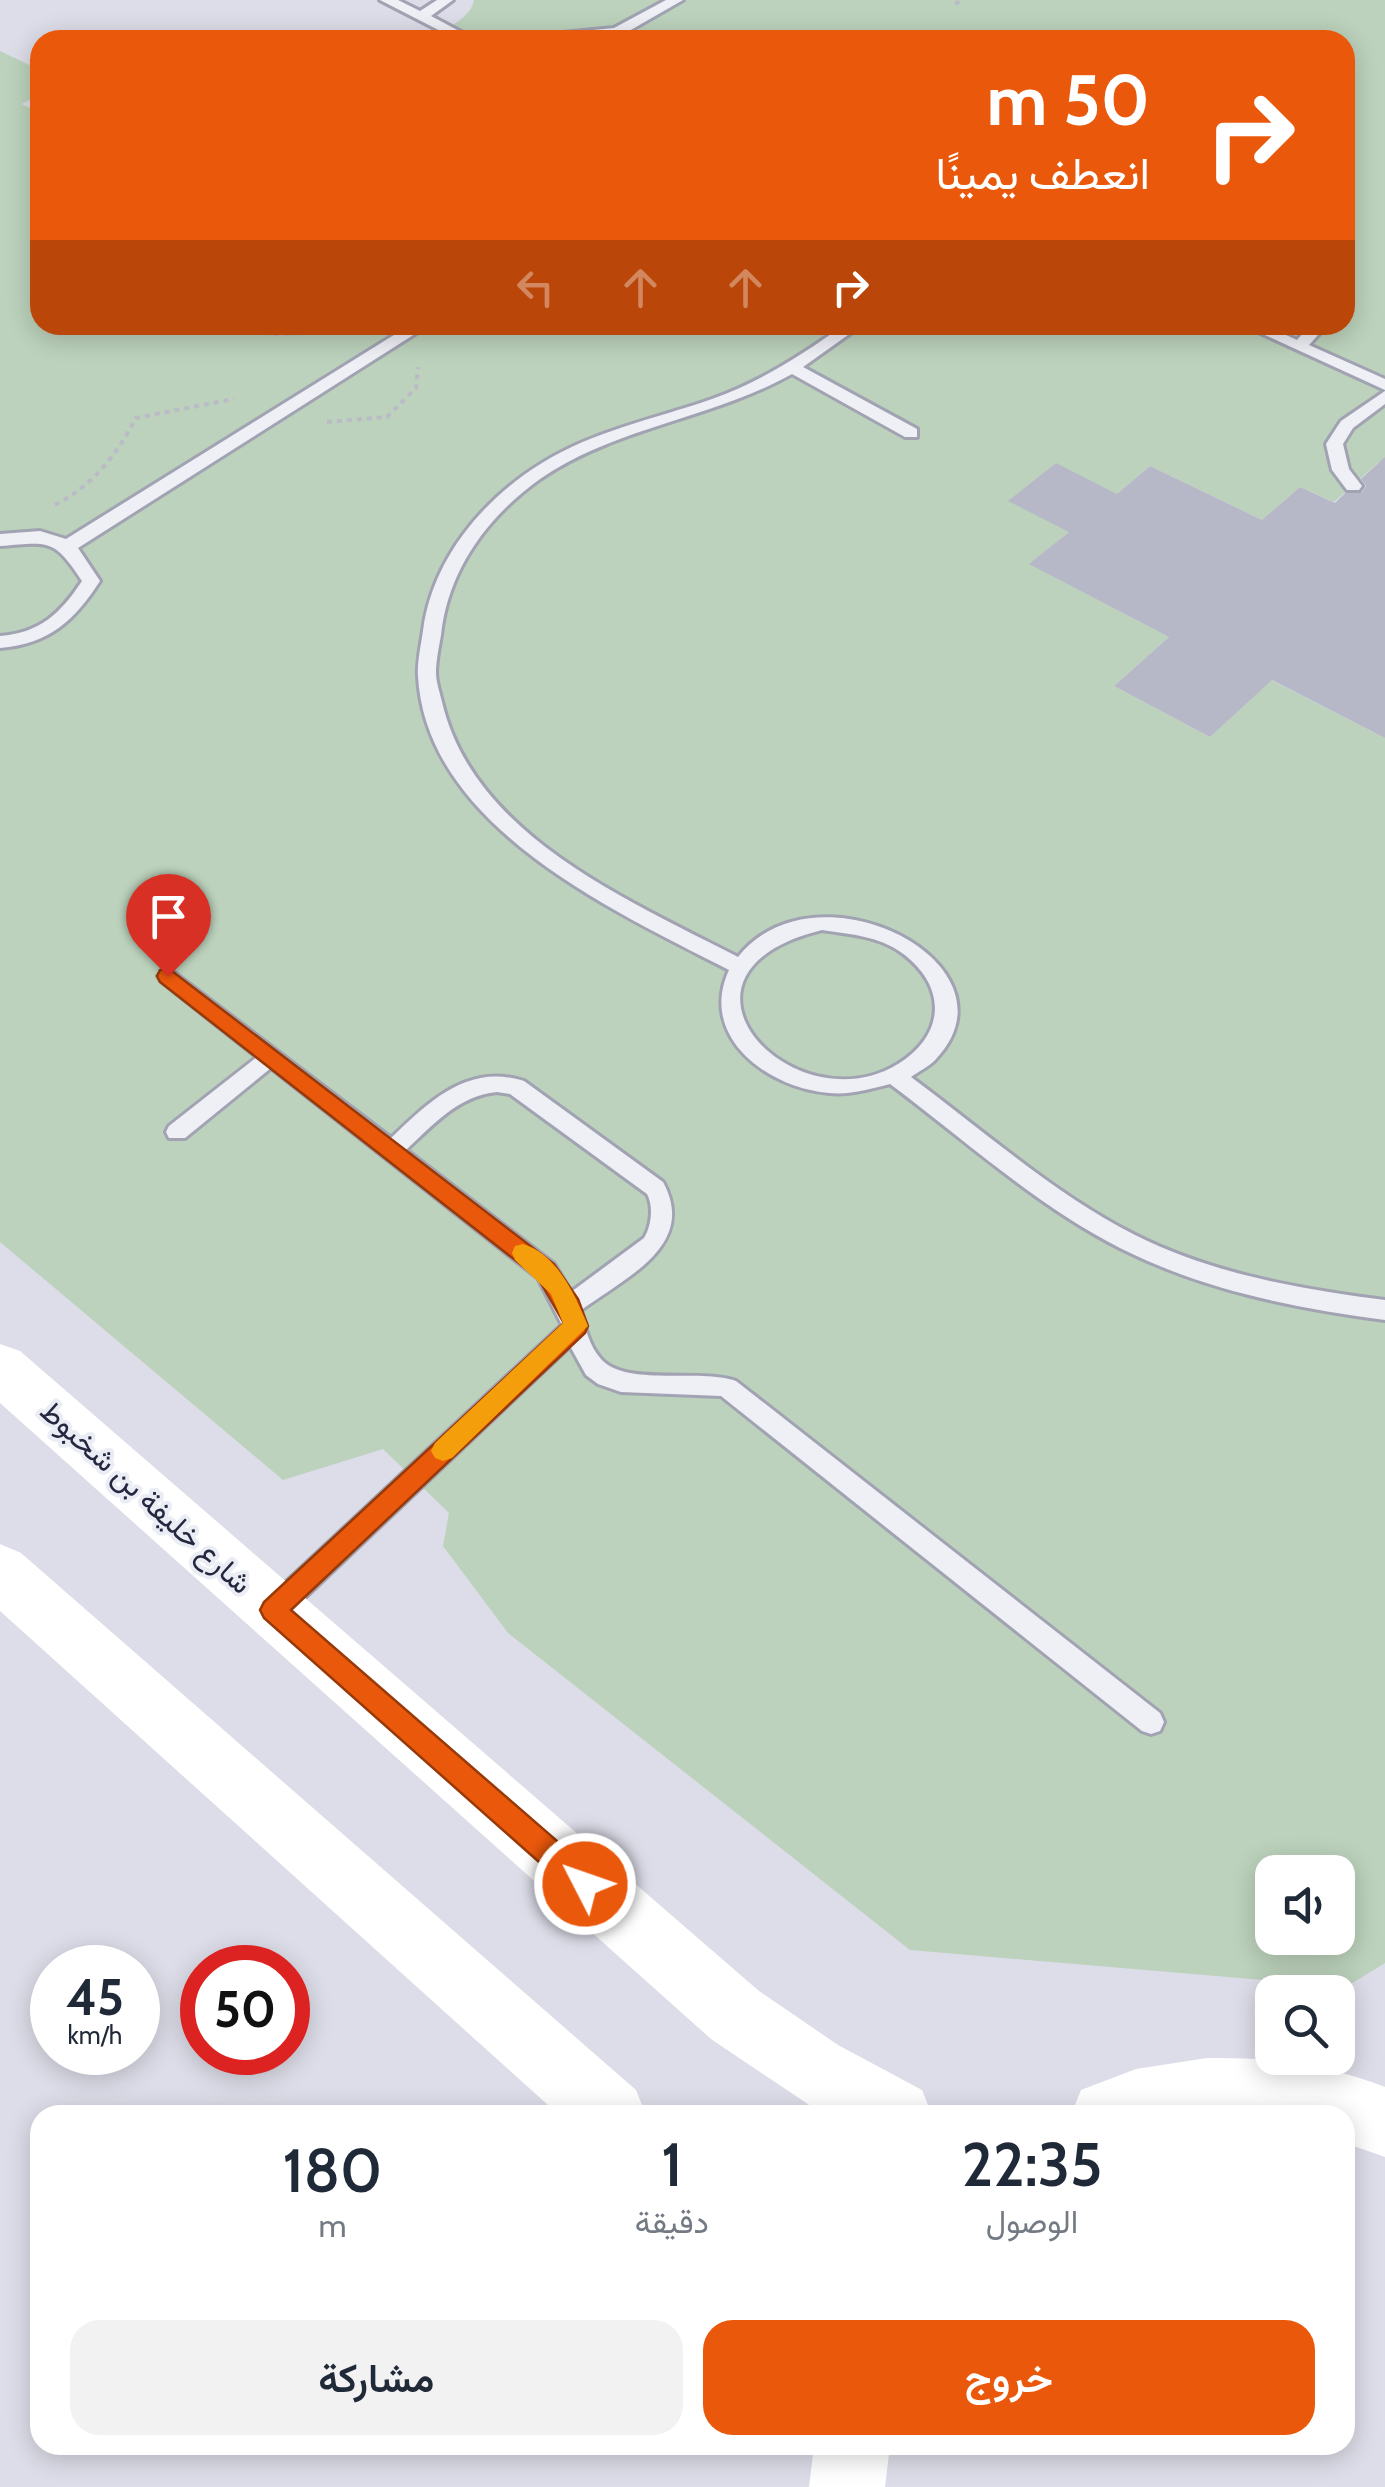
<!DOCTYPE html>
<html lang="ar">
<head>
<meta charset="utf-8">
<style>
	:root { --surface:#fff; --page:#f2f2f3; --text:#1f2937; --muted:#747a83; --accent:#ea580c }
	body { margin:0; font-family:Cabin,Vazirmatn,sans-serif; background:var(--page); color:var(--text); direction:rtl; height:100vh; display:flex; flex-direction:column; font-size:38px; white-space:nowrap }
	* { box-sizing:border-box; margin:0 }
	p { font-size:32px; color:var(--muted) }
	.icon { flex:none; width:55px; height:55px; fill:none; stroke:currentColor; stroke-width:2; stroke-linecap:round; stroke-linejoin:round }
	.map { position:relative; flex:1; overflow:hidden; direction:ltr }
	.sheet { position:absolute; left:30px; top:2105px; width:1325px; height:350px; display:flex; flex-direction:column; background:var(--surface); border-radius:30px; box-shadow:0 5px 25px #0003; direction:rtl }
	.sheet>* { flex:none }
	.hud { position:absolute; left:30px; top:30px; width:1325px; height:305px; border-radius:30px; box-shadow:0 5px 25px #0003; direction:rtl; background:#ea580c; color:#fff; overflow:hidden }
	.controls { position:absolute; left:1255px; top:1855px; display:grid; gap:20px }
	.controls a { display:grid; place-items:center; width:100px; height:100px; border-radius:20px; background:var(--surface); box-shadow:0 5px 25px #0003; font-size:50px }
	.speed { position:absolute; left:30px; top:1945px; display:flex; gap:20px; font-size:50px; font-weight:700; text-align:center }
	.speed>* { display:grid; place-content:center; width:130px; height:130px; border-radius:50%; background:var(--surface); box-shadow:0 5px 25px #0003; line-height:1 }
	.speed small { font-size:25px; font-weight:400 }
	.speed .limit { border:15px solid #d22; background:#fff; color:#111 }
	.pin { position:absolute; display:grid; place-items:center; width:85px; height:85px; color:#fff; margin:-102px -42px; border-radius:50% 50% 50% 0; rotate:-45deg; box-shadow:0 0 10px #0007 }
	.pin .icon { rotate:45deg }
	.me { position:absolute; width:110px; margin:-55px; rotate:311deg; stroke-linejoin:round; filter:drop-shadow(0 0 8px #0008) }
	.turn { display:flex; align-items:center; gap:35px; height:210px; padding:0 40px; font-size:45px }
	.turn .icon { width:130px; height:130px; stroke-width:2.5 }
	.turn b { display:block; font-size:70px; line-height:85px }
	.lanes { display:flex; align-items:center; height:95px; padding:0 40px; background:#0003; justify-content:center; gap:50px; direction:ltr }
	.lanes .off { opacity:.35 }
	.eta { display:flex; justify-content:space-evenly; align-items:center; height:170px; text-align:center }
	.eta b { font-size:60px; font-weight:600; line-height:70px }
	.primary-button { display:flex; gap:20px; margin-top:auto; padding:20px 40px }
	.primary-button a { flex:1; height:115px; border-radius:30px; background:var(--accent); color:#fff; font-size:40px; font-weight:600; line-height:115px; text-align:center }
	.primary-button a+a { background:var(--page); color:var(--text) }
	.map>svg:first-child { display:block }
	.green { fill:#bcd2bc; fill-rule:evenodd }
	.building { fill:#b6b8c8 }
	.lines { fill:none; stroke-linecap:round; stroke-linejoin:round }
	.service-casing { stroke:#a1a3b2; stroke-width:6 }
	.path { stroke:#babbc6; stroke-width:4; stroke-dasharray:5 5; stroke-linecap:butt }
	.service { fill:#efeff6; fill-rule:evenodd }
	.secondary { fill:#fff; fill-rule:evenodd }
	.route { fill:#ea580c; stroke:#983908; stroke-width:2.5 }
	.slow { fill:#f59e0b }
	.labels { text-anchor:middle; stroke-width:8; stroke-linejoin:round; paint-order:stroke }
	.street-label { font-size:30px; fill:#24273f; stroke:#ebedf5 }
</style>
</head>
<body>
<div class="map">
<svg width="1385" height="2487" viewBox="0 0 1385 2487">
	<rect width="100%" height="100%" fill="#dcdde8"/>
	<path class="green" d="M 474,0 L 1385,0 L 1385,466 L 1378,463 L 1334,502 L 1300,487 L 1262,520 L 1150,466 L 1117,494 L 1056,464 L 1069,532 L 1030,564 L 1169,637 L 1114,686 L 1210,737 L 1271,680 L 1385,738 L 1385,1963 L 1346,1987 L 910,1950 L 508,1633 L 443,1546 L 449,1513 L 383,1449 L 283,1480 L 0,1242 L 0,51 L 40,70 L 40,94 L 22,104 L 40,113 L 40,325 L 1345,325 L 1345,40 L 423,40 C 440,31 470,21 474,0 ZM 1272,1872 L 1338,1872 L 1338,1938 L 1272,1938 Z"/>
	<polygon class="building" points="1385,457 1385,738 1272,680 1210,737 1114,686 1169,637 1029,564 1069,532 1008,501 1056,463 1117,494 1150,466 1262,520 1300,487 1335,503 1345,493 1362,492 1366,486 1361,479"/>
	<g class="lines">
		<g class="service-casing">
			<g id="service">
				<polygon points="380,0 398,0 420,11 437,0 453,0 431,16 476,40 458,40"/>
				<polygon points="666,0 683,0 622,35 526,40 533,36 614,28"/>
				<path d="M 410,325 L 429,325 L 78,548 L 100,581 C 74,621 49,644 0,648 L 0,636 C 40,633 61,613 82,581 C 54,538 49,542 0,546 L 0,534 L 40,531 L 66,539 Z"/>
				<path d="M 844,325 L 862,325 L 803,367 L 917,429 L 917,437 L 905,437 L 792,374 C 712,419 615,427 540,479 C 487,517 448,570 441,635 C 439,647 436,660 436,673 C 436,682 440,693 442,702 C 473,835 628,900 738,957 C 816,858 1025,964 936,1059 C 930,1066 919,1071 911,1077 C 984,1131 1054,1194 1135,1235 C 1213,1274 1299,1289 1385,1300 L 1385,1320 C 1294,1308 1203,1290 1120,1248 C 1037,1206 965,1140 890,1084 C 870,1089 851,1095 829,1093 C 768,1088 698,1037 729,970 C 614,911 426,826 418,676 C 417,662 421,645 423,631 C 432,560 482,500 542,463 C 593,431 655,419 712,399 C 760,382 802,355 844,325 ZM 822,930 C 849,934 879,936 902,953 C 948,987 945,1035 898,1064 C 793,1128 646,973 822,930 Z"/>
				<polygon points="1243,325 1264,325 1297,340 1310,325 1327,325 1309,345 1385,379 1385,390"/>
				<polygon points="1385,391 1385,404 1353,428 1343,444 1349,469 1362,486 1359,490 1347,490 1332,470 1326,444 1341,421"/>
				<path d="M 168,968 L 391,1138 C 429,1102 467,1063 524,1081 L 663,1182 C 698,1246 624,1278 580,1311 C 585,1326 589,1346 601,1359 C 626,1387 699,1368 736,1381 L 1160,1713 L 1164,1722 L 1160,1731 L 1151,1734 L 1142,1731 L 721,1396 L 621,1392 L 598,1384 L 586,1375 L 570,1346 L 285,1616 L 276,1619 L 267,1616 L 263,1608 L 267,1600 L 562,1325 L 538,1278 L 271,1068 L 185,1138 L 169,1138 L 166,1132 L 169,1126 L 257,1057 L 161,981 L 158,976 ZM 497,1092 L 510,1094 L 647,1194 C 654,1207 651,1227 644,1238 L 571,1292 L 554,1264 L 406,1150 C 434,1124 458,1096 497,1092 Z"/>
			</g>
		</g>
		<g class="path">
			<polyline points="955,4 962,0"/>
			<polyline points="204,325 272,334 341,332"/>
			<polyline points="327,422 387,417 416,388 418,367"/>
			<path d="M 55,505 C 93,485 116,456 136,418 L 234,399"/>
		</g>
		<use href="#service" class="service"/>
		<g class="secondary">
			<polygon points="0,1344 20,1351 759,1991 838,2045 922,2090 932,2115 824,2115 711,2039 0,1403"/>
			<polygon points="0,1544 21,1553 636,2090 646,2115 559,2115 0,1611"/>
			<path d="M 1207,2058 C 1269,2057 1327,2064 1385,2087 L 1385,2157 L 1345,2143 L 1345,2115 L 1071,2115 L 1081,2090 L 1136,2069 Z"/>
			<polygon points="814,2445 890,2445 885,2487 809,2487"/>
		</g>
	</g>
	<polygon class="route" points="168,968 554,1264 578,1299 588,1326 585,1333 291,1610 595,1874 599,1884 595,1894 585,1898 575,1894 264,1618 260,1610 264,1602 564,1323 538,1278 160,982 157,976 160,970"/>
	<path class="slow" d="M 523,1244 C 558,1255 575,1295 588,1326 L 452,1458 L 443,1461 L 435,1458 L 431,1451 L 435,1443 L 563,1323 L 551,1294 L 515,1260 L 512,1253 L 515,1246 Z"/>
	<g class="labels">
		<g class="street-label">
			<text transform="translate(146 1497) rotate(42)" y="10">شارع خليفة بن شخبوط</text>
		</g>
	</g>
</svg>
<div class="controls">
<a><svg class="icon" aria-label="sound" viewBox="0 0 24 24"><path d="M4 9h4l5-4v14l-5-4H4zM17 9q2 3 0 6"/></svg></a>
<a><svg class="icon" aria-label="search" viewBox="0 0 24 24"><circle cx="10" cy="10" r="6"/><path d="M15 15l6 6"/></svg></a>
</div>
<div class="speed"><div>45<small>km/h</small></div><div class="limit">50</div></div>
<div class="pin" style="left:168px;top:976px;background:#d93025"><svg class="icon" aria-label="arrive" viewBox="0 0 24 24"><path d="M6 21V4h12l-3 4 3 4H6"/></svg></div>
<svg class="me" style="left:585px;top:1884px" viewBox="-20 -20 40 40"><circle r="17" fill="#ea580c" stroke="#fff" stroke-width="3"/><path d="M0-11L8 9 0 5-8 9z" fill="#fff"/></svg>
<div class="hud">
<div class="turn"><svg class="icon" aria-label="right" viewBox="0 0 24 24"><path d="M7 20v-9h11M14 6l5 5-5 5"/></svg><div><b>50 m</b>انعطف يمينًا</div></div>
<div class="lanes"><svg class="icon off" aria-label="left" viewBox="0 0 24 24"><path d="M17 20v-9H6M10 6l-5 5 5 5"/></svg><svg class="icon off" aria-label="ahead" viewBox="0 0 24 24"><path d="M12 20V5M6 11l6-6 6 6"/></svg><svg class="icon off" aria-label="ahead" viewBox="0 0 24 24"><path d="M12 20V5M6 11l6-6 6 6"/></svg><svg class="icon" aria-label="right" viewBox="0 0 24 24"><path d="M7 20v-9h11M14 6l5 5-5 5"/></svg></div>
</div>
<section class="sheet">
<div class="eta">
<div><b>22:35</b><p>الوصول</p></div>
<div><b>1</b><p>دقيقة</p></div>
<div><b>180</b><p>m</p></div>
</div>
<div class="primary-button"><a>خروج</a><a>مشاركة</a></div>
</section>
</div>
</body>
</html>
